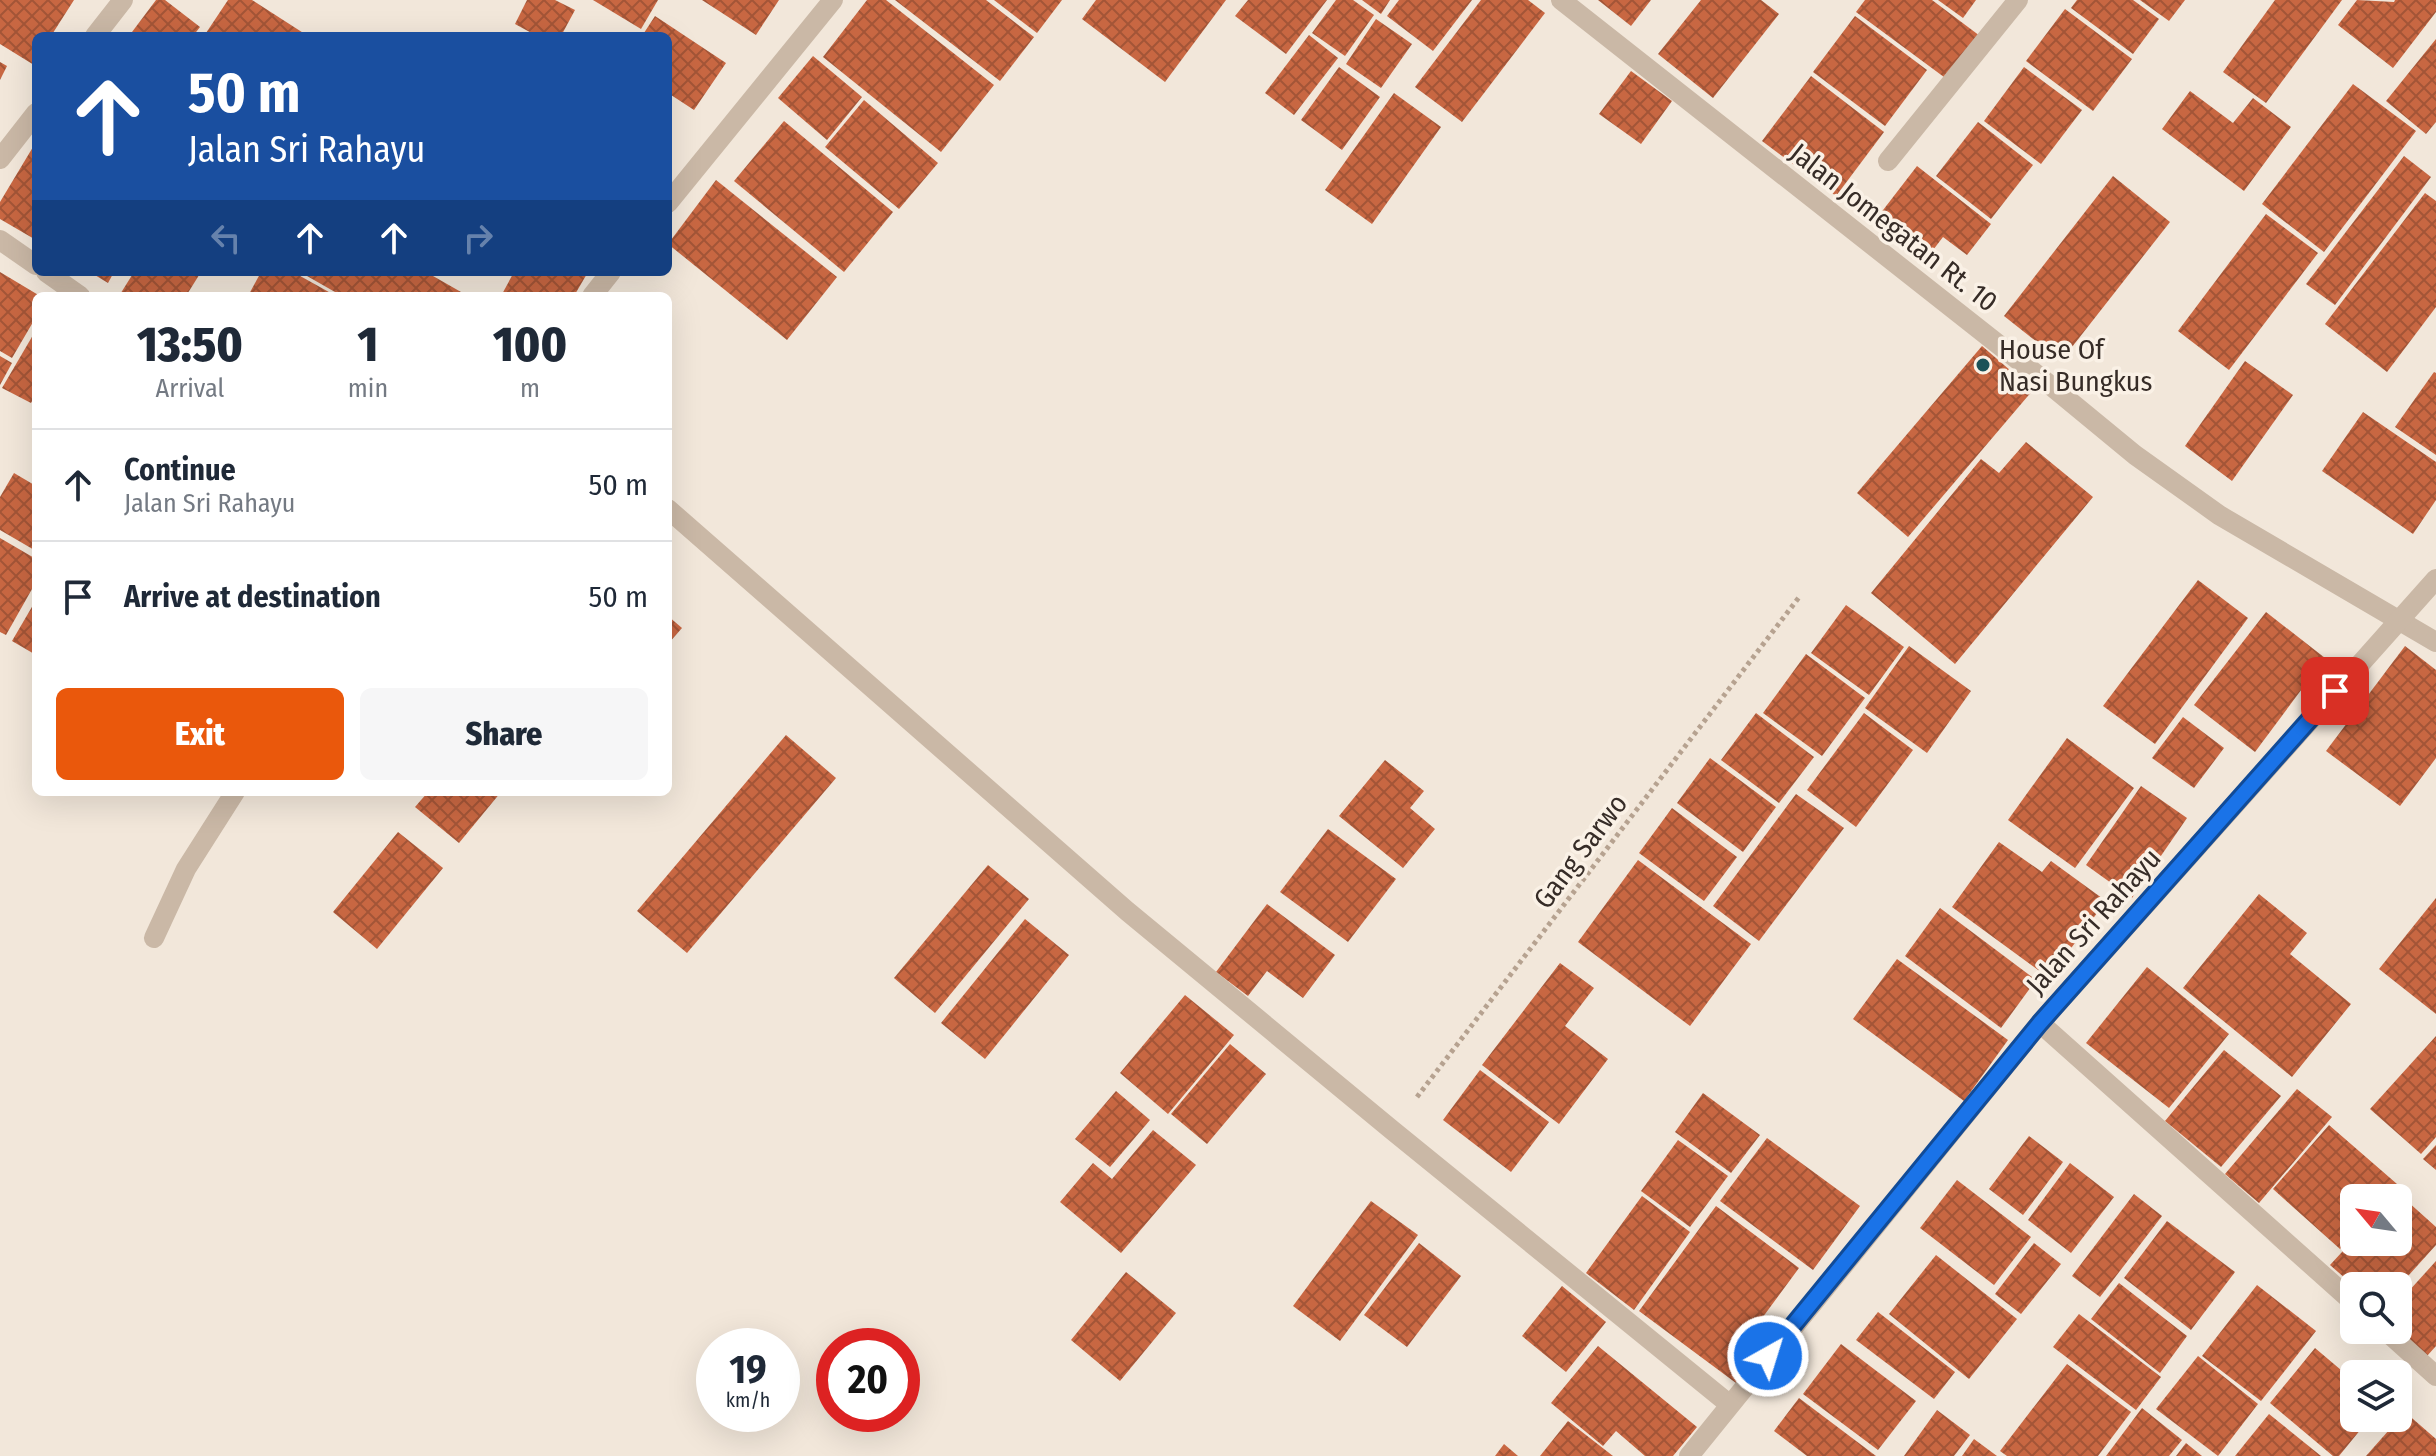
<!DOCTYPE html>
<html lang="en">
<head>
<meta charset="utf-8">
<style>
	:root { --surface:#fff; --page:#f6f6f7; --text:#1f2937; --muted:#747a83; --line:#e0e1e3; --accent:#ea580c }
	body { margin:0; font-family:"Fira Sans Condensed",sans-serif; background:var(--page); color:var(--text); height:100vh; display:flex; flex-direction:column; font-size:30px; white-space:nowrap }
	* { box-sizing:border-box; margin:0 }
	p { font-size:26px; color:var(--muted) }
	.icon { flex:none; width:44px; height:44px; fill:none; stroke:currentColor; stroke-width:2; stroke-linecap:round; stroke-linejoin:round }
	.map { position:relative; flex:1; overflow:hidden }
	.side { position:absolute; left:32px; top:292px; width:640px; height:504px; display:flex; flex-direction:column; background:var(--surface); border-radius:12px; box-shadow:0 8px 32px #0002 }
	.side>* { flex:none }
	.guide { position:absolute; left:32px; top:32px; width:640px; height:244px; border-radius:12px; box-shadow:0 8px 32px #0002; background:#1a4fa0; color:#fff; overflow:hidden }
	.needle { width:52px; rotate:299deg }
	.buttons { position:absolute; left:2340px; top:1184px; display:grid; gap:16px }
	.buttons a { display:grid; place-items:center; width:72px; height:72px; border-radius:12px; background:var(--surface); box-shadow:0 8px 32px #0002; font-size:40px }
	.speed { position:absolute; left:696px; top:1328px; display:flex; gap:16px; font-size:40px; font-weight:700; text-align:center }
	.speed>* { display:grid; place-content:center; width:104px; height:104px; border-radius:50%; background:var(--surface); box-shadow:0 8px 32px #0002; line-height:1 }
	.speed small { font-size:20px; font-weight:400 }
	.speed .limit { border:12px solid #d22; background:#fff; color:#111 }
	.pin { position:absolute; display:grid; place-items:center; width:68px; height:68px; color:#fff; margin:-34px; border-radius:16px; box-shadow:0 4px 12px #0006 }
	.me { position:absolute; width:88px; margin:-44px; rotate:39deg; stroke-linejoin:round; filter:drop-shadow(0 0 6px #0008) }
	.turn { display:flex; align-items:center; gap:28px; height:168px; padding:0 24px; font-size:36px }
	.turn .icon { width:104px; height:104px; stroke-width:2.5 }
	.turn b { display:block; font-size:56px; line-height:68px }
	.lanes { display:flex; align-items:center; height:76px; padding:0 24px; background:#0003; justify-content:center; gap:40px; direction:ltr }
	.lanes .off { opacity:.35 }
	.eta { display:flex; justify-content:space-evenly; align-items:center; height:136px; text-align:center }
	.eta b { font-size:48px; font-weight:800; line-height:56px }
	.button { display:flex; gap:16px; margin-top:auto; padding:16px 24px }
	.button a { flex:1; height:92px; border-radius:12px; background:var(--accent); color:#fff; font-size:32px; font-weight:800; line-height:92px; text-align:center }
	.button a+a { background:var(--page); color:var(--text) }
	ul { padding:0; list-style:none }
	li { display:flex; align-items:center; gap:24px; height:112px; padding:0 24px; border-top:2px solid var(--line) }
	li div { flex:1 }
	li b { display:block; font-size:30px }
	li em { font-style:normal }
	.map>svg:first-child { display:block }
	.building { fill:url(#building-cross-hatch) }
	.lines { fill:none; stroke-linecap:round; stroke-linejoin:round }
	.path { stroke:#b6a290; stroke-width:5; stroke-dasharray:4 4; stroke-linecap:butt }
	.minor { stroke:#cab8a6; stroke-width:20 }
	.route-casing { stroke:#114b97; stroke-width:20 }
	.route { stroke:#1a73e8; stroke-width:14 }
	.poi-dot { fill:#1c5258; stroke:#faf1e6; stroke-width:3 }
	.labels { text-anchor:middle; stroke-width:7; stroke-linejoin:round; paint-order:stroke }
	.street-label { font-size:28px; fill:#362c27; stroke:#faf1e6 }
	.poi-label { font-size:28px; fill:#362c27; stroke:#faf1e6; text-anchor:start }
</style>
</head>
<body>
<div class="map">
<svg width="2436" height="1456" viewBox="0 0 2436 1456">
	<defs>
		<pattern id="building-cross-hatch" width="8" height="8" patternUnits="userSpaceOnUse" patternTransform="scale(2)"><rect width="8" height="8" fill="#c86742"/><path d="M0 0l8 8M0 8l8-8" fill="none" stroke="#a35537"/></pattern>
	</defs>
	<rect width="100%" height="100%" fill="#f2e7da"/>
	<g class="building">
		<polygon points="0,0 74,0 51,36 36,36 34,65 0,44"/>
		<polygon points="156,0 165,0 200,27 193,36 129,36"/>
		<polygon points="228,0 252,0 308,36 204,36"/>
		<polygon points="527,0 555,0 575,10 561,36 537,36 515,24"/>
		<polygon points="593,0 658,0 641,29"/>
		<polygon points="702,0 779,0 756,35"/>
		<polygon points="867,0 886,0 994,85 941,152 823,57"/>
		<polygon points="895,0 986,0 1034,37 1000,81"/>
		<polygon points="994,0 1062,0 1037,33"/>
		<polygon points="1096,0 1226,0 1165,82 1082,19"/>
		<polygon points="1248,0 1327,0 1286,54 1235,16"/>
		<polygon points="1336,0 1353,0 1374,15 1345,56 1312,33"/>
		<polygon points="1362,0 1390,0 1381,14"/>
		<polygon points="1399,0 1472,0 1433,51 1387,16"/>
		<polygon points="1481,0 1528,0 1545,13 1462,122 1415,87"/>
		<polygon points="1598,0 1651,0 1631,26"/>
		<polygon points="1701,0 1761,0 1779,14 1713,98 1658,54"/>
		<polygon points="1865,0 1932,0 1980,36 1948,80 1856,12"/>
		<polygon points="1938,0 1976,0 1963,18"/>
		<polygon points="2077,0 2133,0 2159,19 2133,54 2071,8"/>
		<polygon points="2140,0 2185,0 2169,21"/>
		<polygon points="2275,0 2342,0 2266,103 2223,72"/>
		<polygon points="2357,0 2394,2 2395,0 2436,0 2436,12 2393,68 2338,25"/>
		<polygon points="2065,9 2132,59 2093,111 2026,61"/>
		<polygon points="655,16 726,63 694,110 668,93 668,36 642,36"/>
		<polygon points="1855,16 1927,70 1885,126 1813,72"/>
		<polygon points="1376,19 1412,44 1381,88 1346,64"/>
		<polygon points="1309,35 1338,58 1294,115 1265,93"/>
		<polygon points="2436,39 2436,122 2426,134 2386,101"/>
		<polygon points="813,56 862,97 827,140 778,98"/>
		<polygon points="0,62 7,66 0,80"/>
		<polygon points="1339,67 1380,97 1342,150 1301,120"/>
		<polygon points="2024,67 2082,110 2041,164 1984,121"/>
		<polygon points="1631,71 1672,101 1641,144 1599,114"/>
		<polygon points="1811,76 1884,132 1836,196 1762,141"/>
		<polygon points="2353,84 2416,131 2324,252 2262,204"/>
		<polygon points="2190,91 2233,123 2253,98 2291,127 2244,191 2162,129"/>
		<polygon points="1394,93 1441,127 1372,224 1325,190"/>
		<polygon points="864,100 938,163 899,209 825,147"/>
		<polygon points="784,121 893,212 844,272 734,181"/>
		<polygon points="1978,122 2033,165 1991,219 1936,176"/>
		<polygon points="36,142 36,240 0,219 0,202"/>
		<polygon points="2404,156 2431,177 2335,305 2306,284"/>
		<polygon points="1917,166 1991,224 1967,255 1943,237 1930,254 1880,214"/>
		<polygon points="2113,176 2170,222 2061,361 2004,316"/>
		<polygon points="716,180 837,277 787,340 668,244"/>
		<polygon points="2425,193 2436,201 2436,307 2387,372 2325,324"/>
		<polygon points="2266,214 2318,253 2229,370 2178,331"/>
		<polygon points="0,272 40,296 36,296 36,317 12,358 0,351"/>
		<polygon points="90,272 114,272 108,283"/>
		<polygon points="134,272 201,272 186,296 119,296"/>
		<polygon points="261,272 293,272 336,296 248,296"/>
		<polygon points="300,272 426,272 468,296 342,296"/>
		<polygon points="514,272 588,272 574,296 501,296"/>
		<polygon points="36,330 36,394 31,403 2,388"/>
		<polygon points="1982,346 2033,390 1908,537 1857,493"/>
		<polygon points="0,356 12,363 0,385"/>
		<polygon points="2245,361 2293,395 2232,481 2185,446"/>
		<polygon points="2434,372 2436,373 2436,455 2395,427"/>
		<polygon points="2363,412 2436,462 2436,500 2413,534 2322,471"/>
		<polygon points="2026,442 2093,497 1955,664 1871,593 1981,459 1999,473"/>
		<polygon points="14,473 36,486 36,551 0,530 0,497"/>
		<polygon points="0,538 36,559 36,582 6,635 0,632"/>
		<polygon points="2198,580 2248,618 2155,744 2103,706"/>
		<polygon points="36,600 36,655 12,641"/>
		<polygon points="1846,605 1904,647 1869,695 1811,653"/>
		<polygon points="2266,612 2325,658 2255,752 2194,705"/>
		<polygon points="668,616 682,628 668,644"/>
		<polygon points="1909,646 1971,691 1927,753 1865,708"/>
		<polygon points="2405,646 2436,670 2436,758 2400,806 2326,751"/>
		<polygon points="1806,654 1865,698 1822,756 1763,713"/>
		<polygon points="1756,713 1814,757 1779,803 1721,760"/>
		<polygon points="1864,713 1913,750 1856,827 1807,790"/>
		<polygon points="2183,717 2224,748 2194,788 2152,758"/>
		<polygon points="786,735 836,778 687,953 637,911"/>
		<polygon points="2067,738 2134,788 2075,868 2008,820"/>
		<polygon points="1710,758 1776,807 1743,852 1677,803"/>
		<polygon points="1385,760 1424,791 1410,808 1435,829 1403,868 1339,816"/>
		<polygon points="2141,786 2187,818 2132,898 2086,865"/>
		<polygon points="428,792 501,792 459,843 415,807"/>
		<polygon points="1796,794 1844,828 1759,941 1713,906"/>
		<polygon points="1672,808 1737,857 1704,901 1639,853"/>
		<polygon points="1328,829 1396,879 1348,942 1280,892"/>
		<polygon points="398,832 443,868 377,949 333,912"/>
		<polygon points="1999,842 2042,872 2051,861 2106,901 2049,978 1952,907"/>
		<polygon points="1638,860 1751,944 1690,1026 1578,942"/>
		<polygon points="988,865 1029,899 935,1013 894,978"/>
		<polygon points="2259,894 2307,933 2290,954 2351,1004 2292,1077 2183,988"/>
		<polygon points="2436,898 2436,1014 2379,969"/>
		<polygon points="1267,904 1335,955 1303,998 1267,971 1248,996 1216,972"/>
		<polygon points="1940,908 2036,980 2001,1028 1905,956"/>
		<polygon points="1025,919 1069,955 985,1059 941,1023"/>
		<polygon points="1897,959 2008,1040 1964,1101 1853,1019"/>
		<polygon points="1560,963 1594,988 1565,1026 1608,1059 1559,1124 1482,1065"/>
		<polygon points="2147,967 2229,1034 2169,1108 2086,1043"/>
		<polygon points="1185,995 1234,1035 1168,1114 1120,1073"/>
		<polygon points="2436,1036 2436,1137 2421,1154 2370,1109"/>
		<polygon points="1230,1044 1266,1074 1207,1144 1171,1114"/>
		<polygon points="2224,1050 2281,1096 2221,1167 2165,1121"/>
		<polygon points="1480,1070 1549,1122 1511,1172 1443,1120"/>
		<polygon points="2297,1089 2332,1117 2259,1203 2225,1174"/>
		<polygon points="1116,1091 1150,1120 1110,1167 1075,1139"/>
		<polygon points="1703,1093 1760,1135 1731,1173 1675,1132"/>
		<polygon points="2329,1125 2397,1184 2385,1198 2354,1198 2354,1233 2340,1249 2273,1189"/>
		<polygon points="1153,1130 1196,1165 1121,1253 1060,1202 1093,1163 1112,1179"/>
		<polygon points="2029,1136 2063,1162 2023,1215 1989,1189"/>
		<polygon points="1767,1138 1860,1206 1813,1270 1720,1201"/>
		<polygon points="1678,1140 1728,1176 1690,1227 1641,1191"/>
		<polygon points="2436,1145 2436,1170 2423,1159"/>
		<polygon points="2070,1163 2114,1197 2071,1253 2028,1220"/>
		<polygon points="1957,1180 2031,1237 1994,1285 1920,1228"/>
		<polygon points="2397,1192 2436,1227 2436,1245 2399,1286 2354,1286 2330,1265 2354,1239 2354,1242 2398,1242 2398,1198 2391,1198"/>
		<polygon points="2134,1194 2162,1216 2100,1297 2072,1276"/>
		<polygon points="1642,1196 1690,1232 1634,1310 1586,1273"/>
		<polygon points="1371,1201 1418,1235 1340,1341 1293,1306"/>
		<polygon points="1716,1206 1799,1268 1757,1325 1770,1336 1736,1383 1639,1311"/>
		<polygon points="2167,1221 2235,1272 2191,1330 2124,1278"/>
		<polygon points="1419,1243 1461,1276 1407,1347 1364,1315"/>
		<polygon points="2034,1243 2061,1264 2021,1314 1995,1294"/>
		<polygon points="1936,1255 2017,1319 1969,1379 1889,1314"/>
		<polygon points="2436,1261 2436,1346 2427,1356 2398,1330 2398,1303"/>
		<polygon points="1126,1272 1176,1313 1120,1381 1071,1340"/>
		<polygon points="2119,1283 2187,1336 2160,1373 2091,1319"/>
		<polygon points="2257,1285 2316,1331 2261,1401 2202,1356"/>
		<polygon points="1562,1286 1606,1322 1566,1372 1522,1336"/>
		<polygon points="1878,1312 1955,1372 1934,1399 1856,1340"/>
		<polygon points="2079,1314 2161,1377 2136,1410 2053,1347"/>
		<polygon points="1841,1344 1916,1401 1878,1450 1803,1394"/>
		<polygon points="1598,1346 1697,1427 1673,1456 1645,1456 1616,1431 1603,1446 1551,1403"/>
		<polygon points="2315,1348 2354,1381 2354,1418 2370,1418 2339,1456 2333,1456 2270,1403"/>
		<polygon points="2198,1356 2258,1404 2218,1456 2156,1409"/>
		<polygon points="2067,1364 2131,1412 2098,1456 2007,1456 2000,1451"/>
		<polygon points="1799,1398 1876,1456 1807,1456 1774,1431"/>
		<polygon points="2142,1408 2182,1440 2169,1456 2106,1456"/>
		<polygon points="1937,1410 1970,1435 1954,1456 1904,1456"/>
		<polygon points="2405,1412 2436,1439 2436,1456 2366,1456"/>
		<polygon points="2269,1414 2321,1456 2235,1456"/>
		<polygon points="1568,1421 1613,1456 1540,1456"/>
		<polygon points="1974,1439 1997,1456 1962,1456"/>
		<polygon points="2186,1443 2202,1456 2176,1456"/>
		<polygon points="1504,1444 1518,1456 1495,1456"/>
	</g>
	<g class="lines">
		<polyline class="path" points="1417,1097 1800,596"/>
		<g class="minor">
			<polyline points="1561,0 2050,385 2135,455 2219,515 2436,642"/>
			<polyline points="95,36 123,0"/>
			<polyline points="0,159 36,113"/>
			<polyline points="1888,161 2018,0"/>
			<polyline points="668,203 833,0"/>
			<polyline points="0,240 36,265"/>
			<polyline points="46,272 80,296"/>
			<polyline points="592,296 611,272"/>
			<polyline points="668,509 1127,911 1392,1130 1729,1404"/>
			<polyline points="154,938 186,869 235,792"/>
			<polyline points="2040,1023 2354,1303"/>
			<polyline points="2385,1330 2436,1376"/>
			<polyline points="1689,1456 2040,1023 2436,579"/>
		</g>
	</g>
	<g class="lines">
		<g class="route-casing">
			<polyline id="route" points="1768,1356 2040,1023 2335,691"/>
		</g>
		<use href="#route" class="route"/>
	</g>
	<circle class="poi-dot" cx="1983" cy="365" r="8"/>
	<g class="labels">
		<g class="street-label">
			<text transform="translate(1894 227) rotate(38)" y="10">Jalan Jomegatan Rt. 10</text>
			<text transform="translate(1580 851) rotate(-53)" y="10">Gang Sarwo</text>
			<text transform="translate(2093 921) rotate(-48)" y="10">Jalan Sri Rahayu</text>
		</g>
		<g class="poi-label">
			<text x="1999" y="359">House Of<tspan x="1999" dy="32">Nasi Bungkus</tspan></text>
		</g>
	</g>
</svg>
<div class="buttons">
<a><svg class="needle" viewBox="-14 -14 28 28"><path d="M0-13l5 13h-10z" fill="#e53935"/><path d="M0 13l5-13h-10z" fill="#747a83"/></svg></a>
<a><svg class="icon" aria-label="search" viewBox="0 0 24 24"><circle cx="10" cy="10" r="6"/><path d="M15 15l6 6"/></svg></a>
<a><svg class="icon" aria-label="layers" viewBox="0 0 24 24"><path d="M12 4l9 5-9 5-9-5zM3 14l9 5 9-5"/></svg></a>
</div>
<div class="speed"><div>19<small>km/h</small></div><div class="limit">20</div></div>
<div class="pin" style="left:2335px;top:691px;background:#d93025"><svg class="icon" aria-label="arrive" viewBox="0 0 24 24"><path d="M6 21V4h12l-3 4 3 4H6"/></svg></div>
<svg class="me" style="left:1768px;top:1356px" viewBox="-20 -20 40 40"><circle r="17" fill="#1a73e8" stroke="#fff" stroke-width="3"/><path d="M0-11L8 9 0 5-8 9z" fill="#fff"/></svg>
<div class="guide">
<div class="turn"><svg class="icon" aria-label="ahead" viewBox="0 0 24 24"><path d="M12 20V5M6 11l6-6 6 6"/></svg><div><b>50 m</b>Jalan Sri Rahayu</div></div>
<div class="lanes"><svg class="icon off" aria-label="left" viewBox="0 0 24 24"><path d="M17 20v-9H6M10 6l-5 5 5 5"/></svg><svg class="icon" aria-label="ahead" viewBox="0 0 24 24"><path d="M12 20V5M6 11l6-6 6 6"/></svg><svg class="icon" aria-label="ahead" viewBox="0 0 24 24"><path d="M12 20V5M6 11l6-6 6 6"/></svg><svg class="icon off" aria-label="right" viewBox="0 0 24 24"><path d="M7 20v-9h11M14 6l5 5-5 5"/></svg></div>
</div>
<section class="side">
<div class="eta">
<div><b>13:50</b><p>Arrival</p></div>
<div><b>1</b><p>min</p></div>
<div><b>100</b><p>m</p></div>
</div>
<ul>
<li><svg class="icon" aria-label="ahead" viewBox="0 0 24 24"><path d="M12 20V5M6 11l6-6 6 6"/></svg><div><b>Continue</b><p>Jalan Sri Rahayu</p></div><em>50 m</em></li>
<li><svg class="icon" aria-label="arrive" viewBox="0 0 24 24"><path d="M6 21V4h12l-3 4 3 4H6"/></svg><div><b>Arrive at destination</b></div><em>50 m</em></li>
</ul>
<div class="button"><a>Exit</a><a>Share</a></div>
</section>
</div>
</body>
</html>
